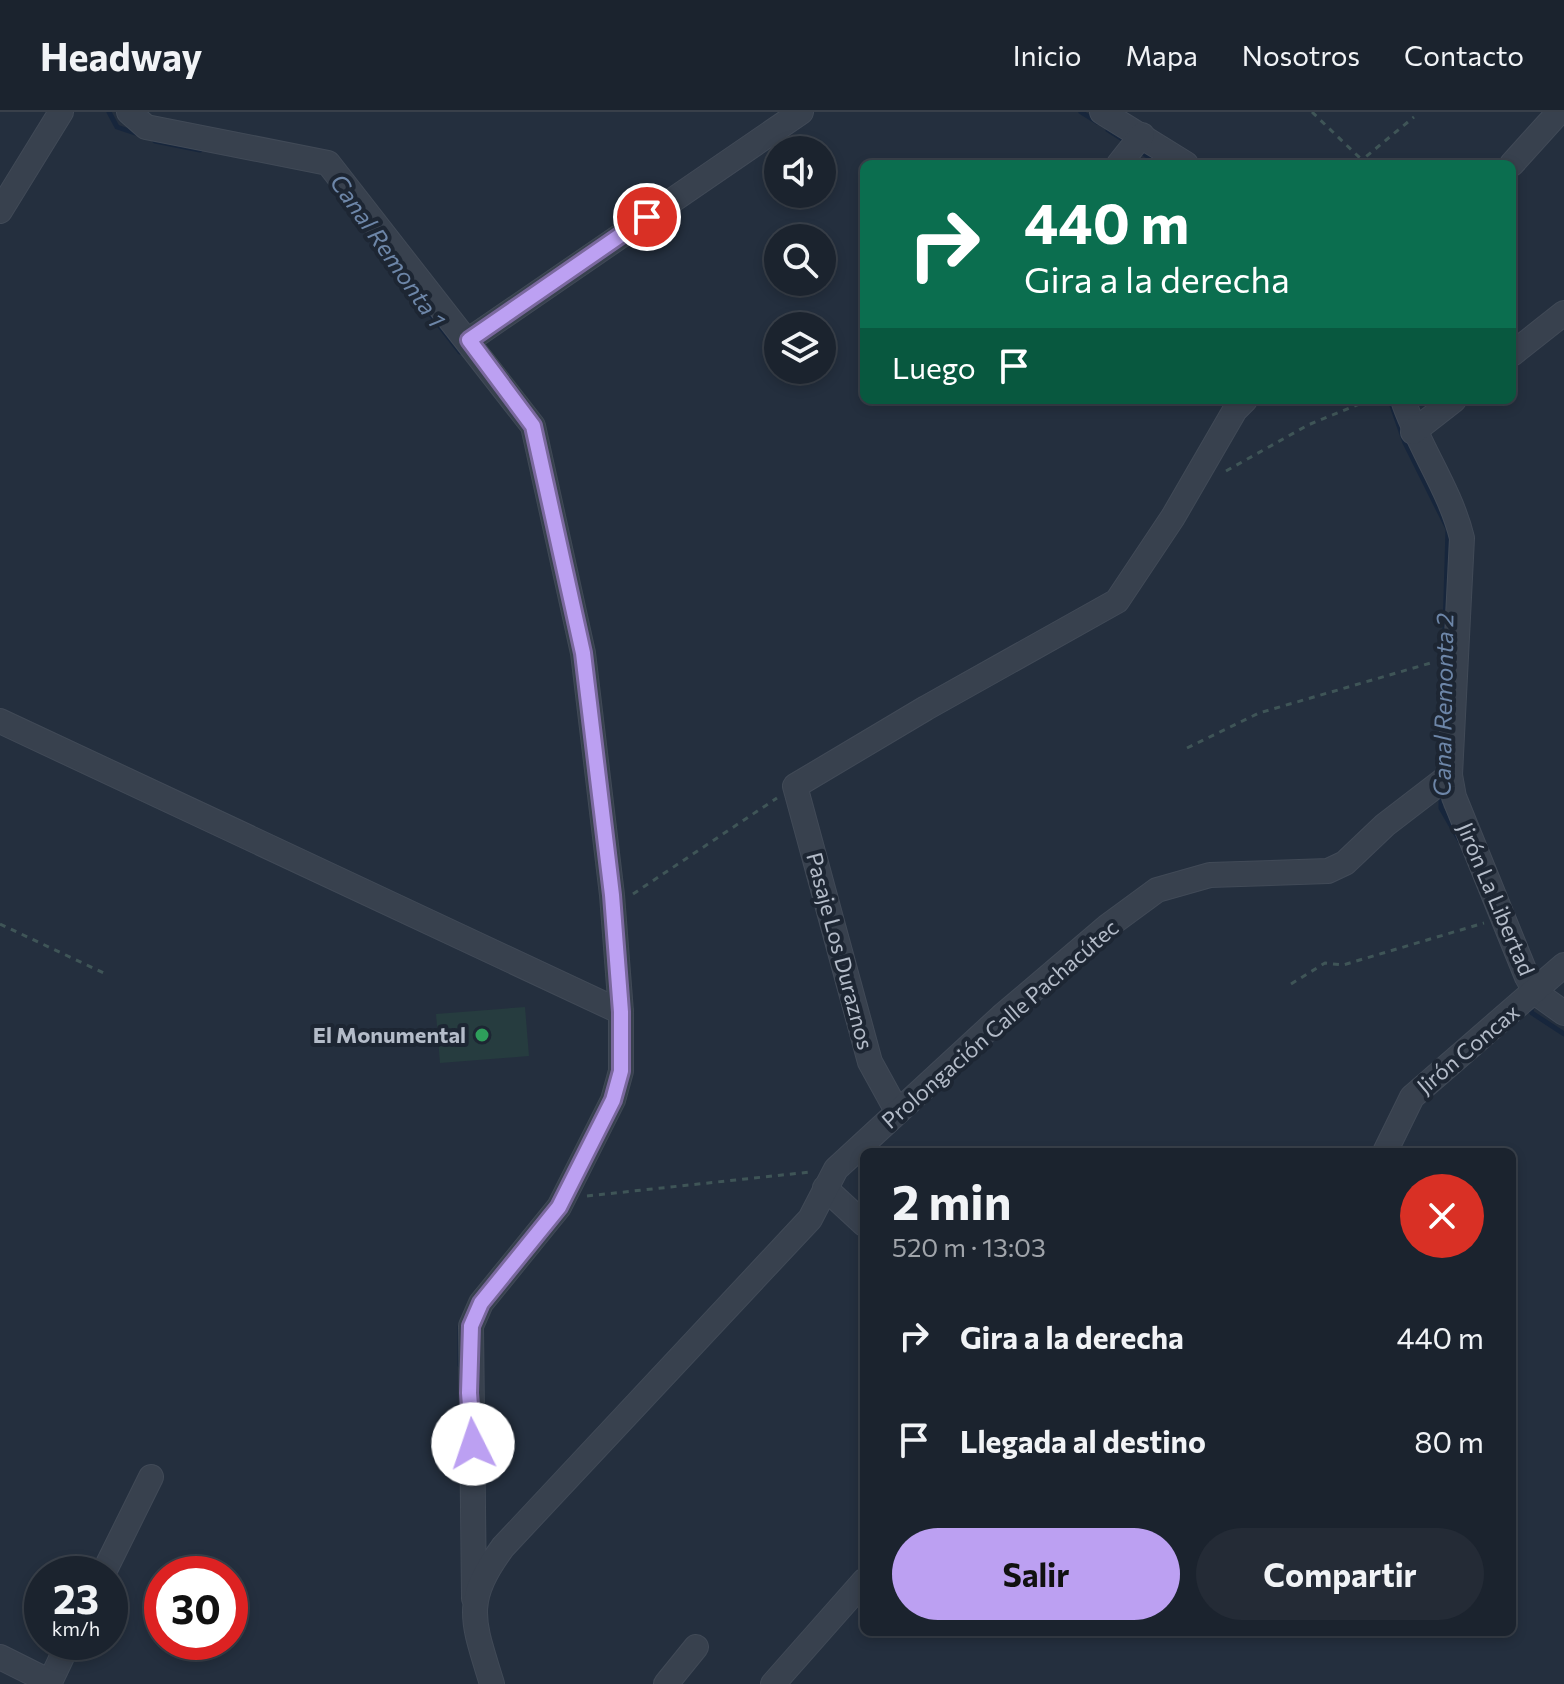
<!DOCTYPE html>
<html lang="es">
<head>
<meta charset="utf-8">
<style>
	:root { --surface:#1b232e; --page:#242b36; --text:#f1f3f6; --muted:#a0a4aa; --line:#39404a; --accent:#bca0f2 }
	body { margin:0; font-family:Commissioner,sans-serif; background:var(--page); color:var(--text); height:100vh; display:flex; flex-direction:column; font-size:30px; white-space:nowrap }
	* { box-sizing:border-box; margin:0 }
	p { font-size:26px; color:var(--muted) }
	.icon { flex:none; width:44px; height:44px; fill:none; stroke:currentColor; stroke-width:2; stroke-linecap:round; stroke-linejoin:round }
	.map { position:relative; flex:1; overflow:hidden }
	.sheet { position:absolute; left:860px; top:1036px; width:656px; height:488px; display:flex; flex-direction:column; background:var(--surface); border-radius:12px; box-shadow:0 4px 12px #0003,0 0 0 2px var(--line) }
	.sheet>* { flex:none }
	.guide { position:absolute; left:860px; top:48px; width:656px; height:244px; border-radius:12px; box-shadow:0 4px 12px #0003,0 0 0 2px var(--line); background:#0b6e4f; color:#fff; overflow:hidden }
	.tools { position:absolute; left:764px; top:24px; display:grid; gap:16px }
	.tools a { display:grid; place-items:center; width:72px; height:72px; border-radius:50%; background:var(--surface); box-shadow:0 4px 12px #0003,0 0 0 2px var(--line); font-size:40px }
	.speed { position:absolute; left:24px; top:1444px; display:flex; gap:16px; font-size:40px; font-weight:700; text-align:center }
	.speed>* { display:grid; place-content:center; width:104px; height:104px; border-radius:50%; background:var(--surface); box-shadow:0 4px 12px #0003,0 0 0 2px var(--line); line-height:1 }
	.speed small { font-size:20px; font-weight:400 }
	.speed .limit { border:12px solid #d22; background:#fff; color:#111 }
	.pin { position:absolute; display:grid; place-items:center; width:68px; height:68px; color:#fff; margin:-34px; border:4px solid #fff; border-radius:50%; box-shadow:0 2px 8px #0007 }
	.me { position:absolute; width:88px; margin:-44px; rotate:356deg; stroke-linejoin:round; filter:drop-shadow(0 0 6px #0008) }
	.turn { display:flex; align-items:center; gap:28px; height:168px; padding:0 32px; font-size:36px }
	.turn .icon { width:104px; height:104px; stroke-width:2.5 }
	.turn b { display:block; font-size:56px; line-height:68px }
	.then { display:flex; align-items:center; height:76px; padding:0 32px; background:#0003; gap:16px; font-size:30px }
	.round { display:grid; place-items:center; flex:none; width:84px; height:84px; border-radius:42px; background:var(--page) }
	.overview { display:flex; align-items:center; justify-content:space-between; height:136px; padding:0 32px }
	h1 { font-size:48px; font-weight:700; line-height:60px }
	.action { display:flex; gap:16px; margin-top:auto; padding:16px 32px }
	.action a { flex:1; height:92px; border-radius:48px; background:var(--accent); color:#111; font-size:32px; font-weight:700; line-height:92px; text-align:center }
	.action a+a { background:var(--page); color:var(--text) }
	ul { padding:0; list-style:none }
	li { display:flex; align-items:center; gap:24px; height:104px; padding:0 32px }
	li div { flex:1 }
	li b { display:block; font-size:30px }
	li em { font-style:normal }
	header { display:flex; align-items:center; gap:48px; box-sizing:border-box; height:112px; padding:0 40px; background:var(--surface); border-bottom:2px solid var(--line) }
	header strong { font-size:38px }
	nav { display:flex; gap:44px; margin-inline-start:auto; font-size:28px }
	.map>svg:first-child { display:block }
	.green { fill:#263c3f }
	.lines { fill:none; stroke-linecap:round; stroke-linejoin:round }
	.stream { stroke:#17263c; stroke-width:5 }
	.minor-casing { stroke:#414a57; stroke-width:26 }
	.path { stroke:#3f5557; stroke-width:3; stroke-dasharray:6 6; stroke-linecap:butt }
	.minor { stroke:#38414e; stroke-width:24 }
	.route-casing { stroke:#7a689d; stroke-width:20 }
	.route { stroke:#bca0f2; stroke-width:14 }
	.leisure-dot { fill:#2e9e5b; stroke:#1d2633; stroke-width:3 }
	.labels { text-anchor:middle; stroke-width:8; stroke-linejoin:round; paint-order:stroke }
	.street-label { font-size:22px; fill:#b4bcc9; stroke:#1d2633 }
	.poi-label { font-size:22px; font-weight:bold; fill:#b4bcc9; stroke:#1d2633; text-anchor:end }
	.water-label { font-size:24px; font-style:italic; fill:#6d86a8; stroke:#1d2633 }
</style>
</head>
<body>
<header>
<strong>Headway</strong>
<nav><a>Inicio</a><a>Mapa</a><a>Nosotros</a><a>Contacto</a></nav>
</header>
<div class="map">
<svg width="1564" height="1572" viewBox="0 0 1564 1572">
	<rect width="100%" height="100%" fill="#242f3e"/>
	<polygon class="green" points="525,895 529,944 440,951 436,902"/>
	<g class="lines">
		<g class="stream">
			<polyline points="109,0 117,15 138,22"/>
			<polyline points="1081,0 1097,10"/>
			<polyline points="1108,18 1127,30"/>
			<polyline points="155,29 200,38"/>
			<polyline points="1138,38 1160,52"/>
			<polyline points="407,172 460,240"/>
			<polyline points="1390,288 1405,331 1448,417 1445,518"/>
			<polyline points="1441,680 1441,696 1460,729"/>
			<polyline points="1529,893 1532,901 1564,922"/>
			<polyline points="460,1253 460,1215"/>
		</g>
		<g class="minor-casing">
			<g id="minor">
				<polyline points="129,0 146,15 328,51 533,314 583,541 612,783 621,900 621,959 613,988 559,1095 481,1191 471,1214 474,1486"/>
				<polyline points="1102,0 1186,52"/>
				<polyline points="1119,52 1142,23"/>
				<polyline points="1512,52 1559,0"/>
				<polyline points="0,99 61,0"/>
				<polyline points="469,228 801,0"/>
				<polyline points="1512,242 1564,201"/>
				<path d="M 1403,288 C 1419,336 1450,377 1462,426 L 1450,663 L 1454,685 L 1527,865 L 1536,881 L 1564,901"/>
				<polyline points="1413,320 1454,288"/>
				<polyline points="0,609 621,900"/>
				<polyline points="897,999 870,950 795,674 926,596 1117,489 1173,405 1235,298 1245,288"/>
				<polyline points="1385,1040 1412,985 1564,853"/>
				<polyline points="825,1076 864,1112"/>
				<polyline points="103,1462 151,1365"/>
				<polyline points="0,1545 50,1570 69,1530"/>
				<path d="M 492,1572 C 473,1509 462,1491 503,1435 L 810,1107 L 836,1057 L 1001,905 L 1108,814 L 1157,778 L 1210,763 L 1328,759 L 1345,751 L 1385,713 L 1450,663"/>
				<polyline points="666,1572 696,1535"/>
				<polyline points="773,1572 864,1469"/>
			</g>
		</g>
		<g class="path">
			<polyline points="1312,0 1361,47"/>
			<polyline points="1357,52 1414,5"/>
			<polyline points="1226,359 1308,313 1369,288"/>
			<polyline points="1187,636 1259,601 1434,550"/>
			<polyline points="633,782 777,686"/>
			<polyline points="0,812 108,863"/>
			<polyline points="1291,872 1325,851 1343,853 1484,811"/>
			<polyline points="587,1084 810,1060"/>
		</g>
		<use href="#minor" class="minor"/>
	</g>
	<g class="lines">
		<g class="route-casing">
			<polyline id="route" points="473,1332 469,1281 471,1214 481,1191 559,1095 613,988 621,959 621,900 612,783 583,541 533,314 469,228 647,105"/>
		</g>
		<use href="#route" class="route"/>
	</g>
	<circle class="leisure-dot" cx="482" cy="923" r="8"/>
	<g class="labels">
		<g class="street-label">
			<text transform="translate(1496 787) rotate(67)" y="8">Jirón La Libertad</text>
			<text transform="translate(840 839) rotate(75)" y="8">Pasaje Los Duraznos</text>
			<text transform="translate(1000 912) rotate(-41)" y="8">Prolongación Calle Pachacútec</text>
			<text transform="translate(1468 937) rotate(-40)" y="8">Jirón Concax</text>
		</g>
		<g class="poi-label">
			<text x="466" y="931">El Monumental</text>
		</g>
		<g class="water-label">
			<text transform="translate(387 139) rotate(55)" y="8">Canal Remonta 1</text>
			<text transform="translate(1444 593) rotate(-89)" y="8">Canal Remonta 2</text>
		</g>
	</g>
</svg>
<div class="tools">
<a><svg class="icon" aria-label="sound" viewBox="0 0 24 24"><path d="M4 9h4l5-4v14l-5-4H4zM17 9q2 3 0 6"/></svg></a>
<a><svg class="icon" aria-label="search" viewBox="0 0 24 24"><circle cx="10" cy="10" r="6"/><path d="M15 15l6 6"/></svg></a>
<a><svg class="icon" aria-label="layers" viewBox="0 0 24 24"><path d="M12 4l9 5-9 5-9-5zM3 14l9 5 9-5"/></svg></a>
</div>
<div class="speed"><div>23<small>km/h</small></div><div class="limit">30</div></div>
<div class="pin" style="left:647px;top:105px;background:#d93025"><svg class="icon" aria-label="arrive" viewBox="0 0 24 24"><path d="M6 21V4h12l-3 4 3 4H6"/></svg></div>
<svg class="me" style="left:473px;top:1332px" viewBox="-20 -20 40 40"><circle r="19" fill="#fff"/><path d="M0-13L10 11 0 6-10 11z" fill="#bca0f2"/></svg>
<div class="guide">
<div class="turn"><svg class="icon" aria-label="right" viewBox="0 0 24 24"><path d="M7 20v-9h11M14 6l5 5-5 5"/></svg><div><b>440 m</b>Gira a la derecha</div></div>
<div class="then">Luego<svg class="icon" aria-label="arrive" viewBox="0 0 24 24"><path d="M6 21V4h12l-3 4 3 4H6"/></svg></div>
</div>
<section class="sheet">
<div class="overview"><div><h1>2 min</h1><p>520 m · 13:03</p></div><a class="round" style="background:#d93025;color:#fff"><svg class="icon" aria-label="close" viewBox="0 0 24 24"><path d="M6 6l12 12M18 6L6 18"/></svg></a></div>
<ul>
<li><svg class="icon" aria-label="right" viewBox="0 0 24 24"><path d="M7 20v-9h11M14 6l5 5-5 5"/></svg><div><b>Gira a la derecha</b></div><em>440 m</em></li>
<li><svg class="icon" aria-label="arrive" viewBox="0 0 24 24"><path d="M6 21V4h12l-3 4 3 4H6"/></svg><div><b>Llegada al destino</b></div><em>80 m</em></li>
</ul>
<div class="action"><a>Salir</a><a>Compartir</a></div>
</section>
</div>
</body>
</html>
